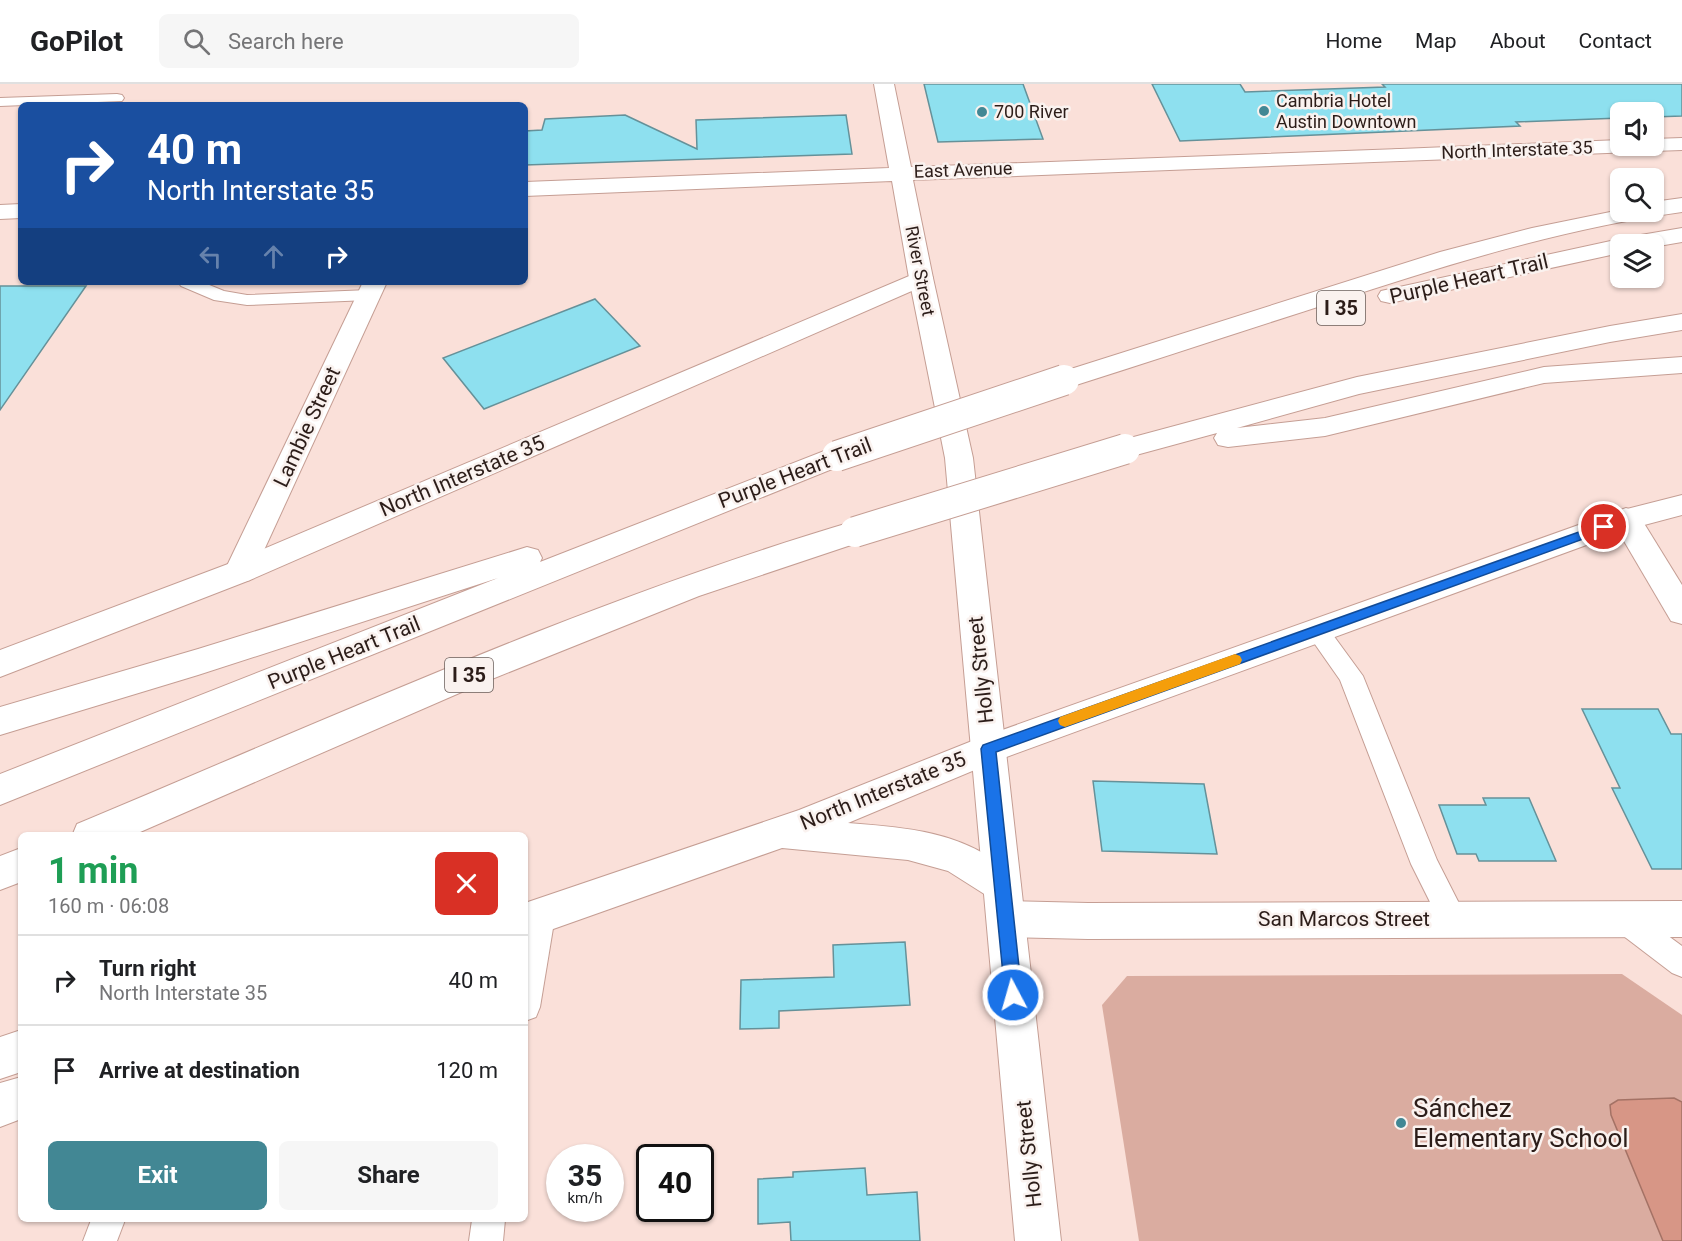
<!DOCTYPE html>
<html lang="en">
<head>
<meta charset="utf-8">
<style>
	:root { --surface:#fff; --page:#f6f6f6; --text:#202124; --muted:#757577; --line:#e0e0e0; --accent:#428794 }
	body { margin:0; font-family:Roboto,sans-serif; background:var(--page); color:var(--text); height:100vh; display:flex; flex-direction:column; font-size:22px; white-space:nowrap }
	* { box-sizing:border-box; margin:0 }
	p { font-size:20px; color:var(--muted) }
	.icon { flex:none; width:33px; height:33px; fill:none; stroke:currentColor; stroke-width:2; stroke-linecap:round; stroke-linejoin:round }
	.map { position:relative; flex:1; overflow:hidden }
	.sheet { position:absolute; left:18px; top:748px; width:510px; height:390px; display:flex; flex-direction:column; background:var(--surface); border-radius:9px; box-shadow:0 2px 4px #0004 }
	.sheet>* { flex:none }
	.banner { position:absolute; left:18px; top:18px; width:510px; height:183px; border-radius:9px; box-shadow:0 2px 4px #0004; background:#1a4fa0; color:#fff; overflow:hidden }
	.tools { position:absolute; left:1610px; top:18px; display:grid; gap:12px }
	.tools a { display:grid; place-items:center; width:54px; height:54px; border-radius:9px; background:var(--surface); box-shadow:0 2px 4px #0004; font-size:30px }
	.speed { position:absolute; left:546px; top:1060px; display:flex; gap:12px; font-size:30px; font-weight:700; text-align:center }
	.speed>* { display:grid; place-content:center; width:78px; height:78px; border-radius:50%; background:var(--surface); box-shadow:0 2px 4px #0004; line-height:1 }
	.speed small { font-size:15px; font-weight:400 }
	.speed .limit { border:3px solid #111; border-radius:9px; background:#fff; color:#111 }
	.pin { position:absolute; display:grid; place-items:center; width:51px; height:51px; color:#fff; margin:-26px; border:3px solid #fff; border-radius:50%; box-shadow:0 2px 6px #0007 }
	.me { position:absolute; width:66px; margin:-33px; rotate:354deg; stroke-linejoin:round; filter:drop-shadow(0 0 4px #0008) }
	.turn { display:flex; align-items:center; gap:21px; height:126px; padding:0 30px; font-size:27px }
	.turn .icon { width:78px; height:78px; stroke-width:2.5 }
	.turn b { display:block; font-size:42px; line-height:51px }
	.lanes { display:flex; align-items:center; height:57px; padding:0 30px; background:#0003; justify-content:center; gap:30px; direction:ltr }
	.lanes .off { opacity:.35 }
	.round { display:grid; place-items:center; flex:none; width:63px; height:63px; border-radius:9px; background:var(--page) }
	.headline { display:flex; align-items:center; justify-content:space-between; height:102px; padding:0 30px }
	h1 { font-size:36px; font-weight:700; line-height:45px; color:#1e9e55 }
	.cta { display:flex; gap:12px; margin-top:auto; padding:12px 30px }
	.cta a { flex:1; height:69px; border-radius:9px; background:var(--accent); color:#fff; font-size:24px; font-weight:700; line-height:69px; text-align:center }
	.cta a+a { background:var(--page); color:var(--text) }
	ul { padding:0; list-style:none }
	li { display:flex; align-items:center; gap:18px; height:90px; padding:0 30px; border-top:2px solid var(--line) }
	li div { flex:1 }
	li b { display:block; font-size:22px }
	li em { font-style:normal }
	header { display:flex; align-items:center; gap:36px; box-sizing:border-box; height:84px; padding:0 30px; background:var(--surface); border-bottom:2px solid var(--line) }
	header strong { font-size:28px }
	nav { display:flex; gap:33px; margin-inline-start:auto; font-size:21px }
	.search { width:420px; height:54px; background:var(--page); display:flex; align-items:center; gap:15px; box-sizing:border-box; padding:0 21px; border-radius:9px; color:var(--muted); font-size:22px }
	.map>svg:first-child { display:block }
	.green { fill:#daaca0 }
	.water { fill:#d79686; stroke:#a47265; stroke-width:1.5 }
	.building { fill:#8ee0ef; stroke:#659199; stroke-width:1.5 }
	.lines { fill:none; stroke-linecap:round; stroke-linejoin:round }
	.service-casing { stroke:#c59e94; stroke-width:2 }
	.minor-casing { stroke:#c59e94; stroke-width:2 }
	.tertiary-casing { stroke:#c59e94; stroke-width:2 }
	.secondary-casing { stroke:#c59e94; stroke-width:2 }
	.motorway-casing { stroke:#c59e94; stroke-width:2 }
	.service { fill:#fff; fill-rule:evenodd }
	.minor { fill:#fff; fill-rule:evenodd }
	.tertiary { fill:#fff; fill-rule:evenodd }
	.secondary { fill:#fff; fill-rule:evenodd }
	.motorway { fill:#fff; fill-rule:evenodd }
	.motorway-bridge-casing { stroke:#c59e94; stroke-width:32; stroke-linecap:butt }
	.motorway-bridge { stroke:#fff; stroke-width:30 }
	.route { fill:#1a73e8; stroke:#114b97; stroke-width:1.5 }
	.slow { fill:#f59e0b }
	.poi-dot { fill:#428794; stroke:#faf2ef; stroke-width:2 }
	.labels { text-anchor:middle; stroke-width:5; stroke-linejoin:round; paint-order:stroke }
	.far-poi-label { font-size:18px; fill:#2c1d19; stroke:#faf2ef; text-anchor:start }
	.far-street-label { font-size:18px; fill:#2c1d19; stroke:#faf2ef }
	.shield { fill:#faf2ef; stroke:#6a5d59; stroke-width:1.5 }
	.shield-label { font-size:20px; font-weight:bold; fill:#2c1d19 }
	.street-label { font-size:21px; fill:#2c1d19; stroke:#faf2ef }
	.near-poi-label { font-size:26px; fill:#2c1d19; stroke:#faf2ef; text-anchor:start }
</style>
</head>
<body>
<header>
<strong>GoPilot</strong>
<div class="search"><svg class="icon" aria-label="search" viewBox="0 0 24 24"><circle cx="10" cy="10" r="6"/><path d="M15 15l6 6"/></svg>Search here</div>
<nav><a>Home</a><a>Map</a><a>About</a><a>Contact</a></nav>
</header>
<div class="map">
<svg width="1682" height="1157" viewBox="0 0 1682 1157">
	<rect width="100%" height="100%" fill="#fae0d9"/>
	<polygon class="green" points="1622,890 1682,931 1682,1157 1139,1157 1102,921 1127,892"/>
	<polygon class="water" points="1674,1014 1682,1018 1682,1157 1663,1157 1611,1031 1610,1021 1618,1016"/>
	<g class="building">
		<polygon points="924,0 1023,0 1043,55 938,58"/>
		<polygon points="1152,0 1240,0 1245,8 1385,3 1382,0 1682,0 1682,32 1653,33 1653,28 1620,28 1620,34 1516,38 1520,42 1180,57"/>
		<polygon points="625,31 697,65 696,36 846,31 852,70 525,81 525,47 542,46 545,35"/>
		<polygon points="0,202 86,202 0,326"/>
		<polygon points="595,215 640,262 484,325 443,274"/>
		<polygon points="1582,625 1658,625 1671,650 1682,650 1682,785 1652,785 1612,704 1620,704"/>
		<polygon points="1093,697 1204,700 1217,770 1102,767"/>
		<polygon points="1483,714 1529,714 1556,777 1479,777 1476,770 1457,770 1439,721 1486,721"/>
		<polygon points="905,858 910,921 779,927 779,944 740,945 741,896 834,893 833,861"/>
		<polygon points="865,1084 867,1111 917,1108 920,1157 791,1157 790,1138 758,1140 758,1095 793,1093 793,1088"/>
	</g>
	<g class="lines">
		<g class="service-casing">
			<g id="service">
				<polygon points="117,10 122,11 124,14 122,17 0,22 0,14"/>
				<polygon points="178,198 202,198 224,207 247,211 369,206 375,207 378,211 375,215 369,216 247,221 214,216 181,202"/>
				<polygon points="1317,537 1325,540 1363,592 1437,776 1467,835 1463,844 1453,848 1443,844 1411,780 1340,596 1305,546 1309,540"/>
				<polygon points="541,819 551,823 555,832 540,923 536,933 525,937 525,842 531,823"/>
				<polygon points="1623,822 1633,826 1682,862 1682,893 1672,889 1613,844 1609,835 1613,826"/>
				<polygon points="91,1136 125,1136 117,1157 83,1157"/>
				<polygon points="472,1136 505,1136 503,1157 469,1157"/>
			</g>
		</g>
		<g class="minor-casing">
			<g id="minor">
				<polygon points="874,0 894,0 911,83 1400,65 1408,66 1411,71 1408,76 1400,77 913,96 933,194 930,199 921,201 912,199 909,194 892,97 525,112 525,98 889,84"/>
				<polygon points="21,120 21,134 0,135 0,121"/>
				<polygon points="363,198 387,198 254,488 250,496 239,499 228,496 224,488"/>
				<polygon points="1626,424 1637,428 1682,501 1682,540 1671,537 1611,435 1615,428"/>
				<polygon points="1006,817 1088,819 1682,817 1682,853 1088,855 1006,853 992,848 987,835 992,822"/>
			</g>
		</g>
		<g class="tertiary-casing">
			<polygon id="tertiary" points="921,187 930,189 933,194 973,374 1061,1157 1015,1157 945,374 909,194 912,189"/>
		</g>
		<g class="secondary-casing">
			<g id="secondary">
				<polygon points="1682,54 1682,66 1653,67 1643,62 1641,67 1633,68 1400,77 1392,76 1389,71 1392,66 1400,65 1620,56 1620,62 1653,62 1653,55"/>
				<polygon points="921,187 930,189 933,194 930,199 250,496 0,593 0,566 228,480"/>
				<path d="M 1682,411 L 1682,431 L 1633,444 L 1001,675 L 848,739 C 898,743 948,746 991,774 C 1005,783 1014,785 1021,801 L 1015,813 L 1002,818 L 989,813 L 948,787 L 908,776 L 782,764 L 525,855 L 525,819 L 799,726 L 977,655 L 1615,428 Z"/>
				<polygon points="21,946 21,988 0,995 0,953"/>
				<polygon points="21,993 21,1035 0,1043 0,999"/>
			</g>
		</g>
		<g class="motorway-casing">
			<g id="motorway">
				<path d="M 1682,114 L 1682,128 C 1565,144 1449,180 1336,217 C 1249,245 1161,274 1073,302 L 1064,304 L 1055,302 L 1051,296 L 1055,290 L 1440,168 L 1532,144 L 1620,126 L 1653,128 L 1653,118 Z"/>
				<polygon points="1682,144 1682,158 1653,163 1653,160 1620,160 1620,169 1390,219 1381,217 1378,212 1381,207 1390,205 1629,153"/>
				<polygon points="1682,230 1682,246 1610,258 1359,310 1237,344 1325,334 1544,283 1682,273 1682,289 1544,299 1325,352 1228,363 1218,361 1214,354 1217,349 1125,374 1115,372 1111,365 1115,358 1357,293 1610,242"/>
				<polygon points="837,362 847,365 851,372 847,379 0,721 0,690 498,494 198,591 0,651 0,623 198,565 527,463 538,466 542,474 540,478"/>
				<path d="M 855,437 L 866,440 L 870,448 L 866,456 L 699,512 L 487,597 L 131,752 L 72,752 L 77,740 C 333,633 588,516 855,437 Z"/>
				<polygon points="21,764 21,798 0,806 0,772"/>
			</g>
		</g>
		<use href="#service" class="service"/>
		<use href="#minor" class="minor"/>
		<use href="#tertiary" class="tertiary"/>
		<use href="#secondary" class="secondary"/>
		<use href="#motorway" class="motorway"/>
		<g class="motorway-bridge-casing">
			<g id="motorway-bridge">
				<polyline points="837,372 1064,296"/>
				<polyline points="855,448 1125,365"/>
			</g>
		</g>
		<use href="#motorway-bridge" class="motorway-bridge"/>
	</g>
	<polygon class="route" points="1604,439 1608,440 1610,443 1608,446 996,668 1022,911 1019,917 1013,919 1007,917 1005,911 981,665 983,661"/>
	<polygon class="slow" points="1235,570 1240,572 1242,576 1240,580 1065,643 1060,641 1058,637 1060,633"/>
	<g class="poi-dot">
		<circle cx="1264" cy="27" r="6"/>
		<circle cx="982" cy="28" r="6"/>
		<circle cx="1401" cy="1039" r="6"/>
	</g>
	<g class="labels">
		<g class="far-poi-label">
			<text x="1276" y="23">Cambria Hotel<tspan x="1276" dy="21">Austin Downtown</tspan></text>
			<text x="994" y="34">700 River</text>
		</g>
		<g class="far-street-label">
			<text transform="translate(1517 66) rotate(-2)" y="6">North Interstate 35</text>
			<text transform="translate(963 86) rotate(-2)" y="6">East Avenue</text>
			<text transform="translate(920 187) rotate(79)" y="6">River Street</text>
		</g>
		<g class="shield">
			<rect x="1317" y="207" width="48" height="34" rx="4.5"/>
			<rect x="445" y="574" width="48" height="34" rx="4.5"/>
		</g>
		<g class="shield-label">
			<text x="1341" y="231">I 35</text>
			<text x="469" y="598">I 35</text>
		</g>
		<g class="street-label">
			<text transform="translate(1469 195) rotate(-13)" y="7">Purple Heart Trail</text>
			<text transform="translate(307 343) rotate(-65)" y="7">Lambie Street</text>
			<text transform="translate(795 389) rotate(-21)" y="7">Purple Heart Trail</text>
			<text transform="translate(462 392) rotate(-23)" y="7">North Interstate 35</text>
			<text transform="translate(344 569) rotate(-22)" y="7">Purple Heart Trail</text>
			<text transform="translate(981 586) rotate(-96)" y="7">Holly Street</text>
			<text transform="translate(883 707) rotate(-22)" y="7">North Interstate 35</text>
			<text x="1344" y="842">San Marcos Street</text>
			<text transform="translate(1029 1070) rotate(-96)" y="7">Holly Street</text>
		</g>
		<g class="near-poi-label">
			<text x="1413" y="1033">Sánchez<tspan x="1413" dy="30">Elementary School</tspan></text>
		</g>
	</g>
</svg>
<div class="tools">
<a><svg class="icon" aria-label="sound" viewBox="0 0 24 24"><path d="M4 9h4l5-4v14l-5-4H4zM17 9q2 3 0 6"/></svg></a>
<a><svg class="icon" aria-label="search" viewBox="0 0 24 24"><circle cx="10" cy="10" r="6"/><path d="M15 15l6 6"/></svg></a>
<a><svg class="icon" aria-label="layers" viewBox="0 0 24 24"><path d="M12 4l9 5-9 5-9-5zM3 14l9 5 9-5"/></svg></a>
</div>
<div class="speed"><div>35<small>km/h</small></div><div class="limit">40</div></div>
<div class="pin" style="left:1604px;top:443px;background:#d93025"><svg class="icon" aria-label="arrive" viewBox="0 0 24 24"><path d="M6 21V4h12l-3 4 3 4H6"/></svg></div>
<svg class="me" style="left:1013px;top:911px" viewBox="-20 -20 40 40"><circle r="17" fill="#1a73e8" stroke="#fff" stroke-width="3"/><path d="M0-11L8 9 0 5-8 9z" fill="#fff"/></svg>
<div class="banner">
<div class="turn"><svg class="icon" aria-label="right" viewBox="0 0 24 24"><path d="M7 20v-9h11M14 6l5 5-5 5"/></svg><div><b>40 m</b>North Interstate 35</div></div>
<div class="lanes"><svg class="icon off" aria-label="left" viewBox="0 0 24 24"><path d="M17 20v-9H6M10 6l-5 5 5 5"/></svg><svg class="icon off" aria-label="ahead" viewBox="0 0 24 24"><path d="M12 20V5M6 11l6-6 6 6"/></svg><svg class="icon" aria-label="right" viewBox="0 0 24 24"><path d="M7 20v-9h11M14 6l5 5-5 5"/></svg></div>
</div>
<section class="sheet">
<div class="headline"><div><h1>1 min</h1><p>160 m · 06:08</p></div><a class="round" style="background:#d93025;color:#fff"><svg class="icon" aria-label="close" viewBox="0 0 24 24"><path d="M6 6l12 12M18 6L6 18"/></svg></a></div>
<ul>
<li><svg class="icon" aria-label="right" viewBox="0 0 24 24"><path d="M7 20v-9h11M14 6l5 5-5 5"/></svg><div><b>Turn right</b><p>North Interstate 35</p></div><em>40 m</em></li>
<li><svg class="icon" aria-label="arrive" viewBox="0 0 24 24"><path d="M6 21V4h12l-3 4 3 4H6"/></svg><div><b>Arrive at destination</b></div><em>120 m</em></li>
</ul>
<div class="cta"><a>Exit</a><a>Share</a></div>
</section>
</div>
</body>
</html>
